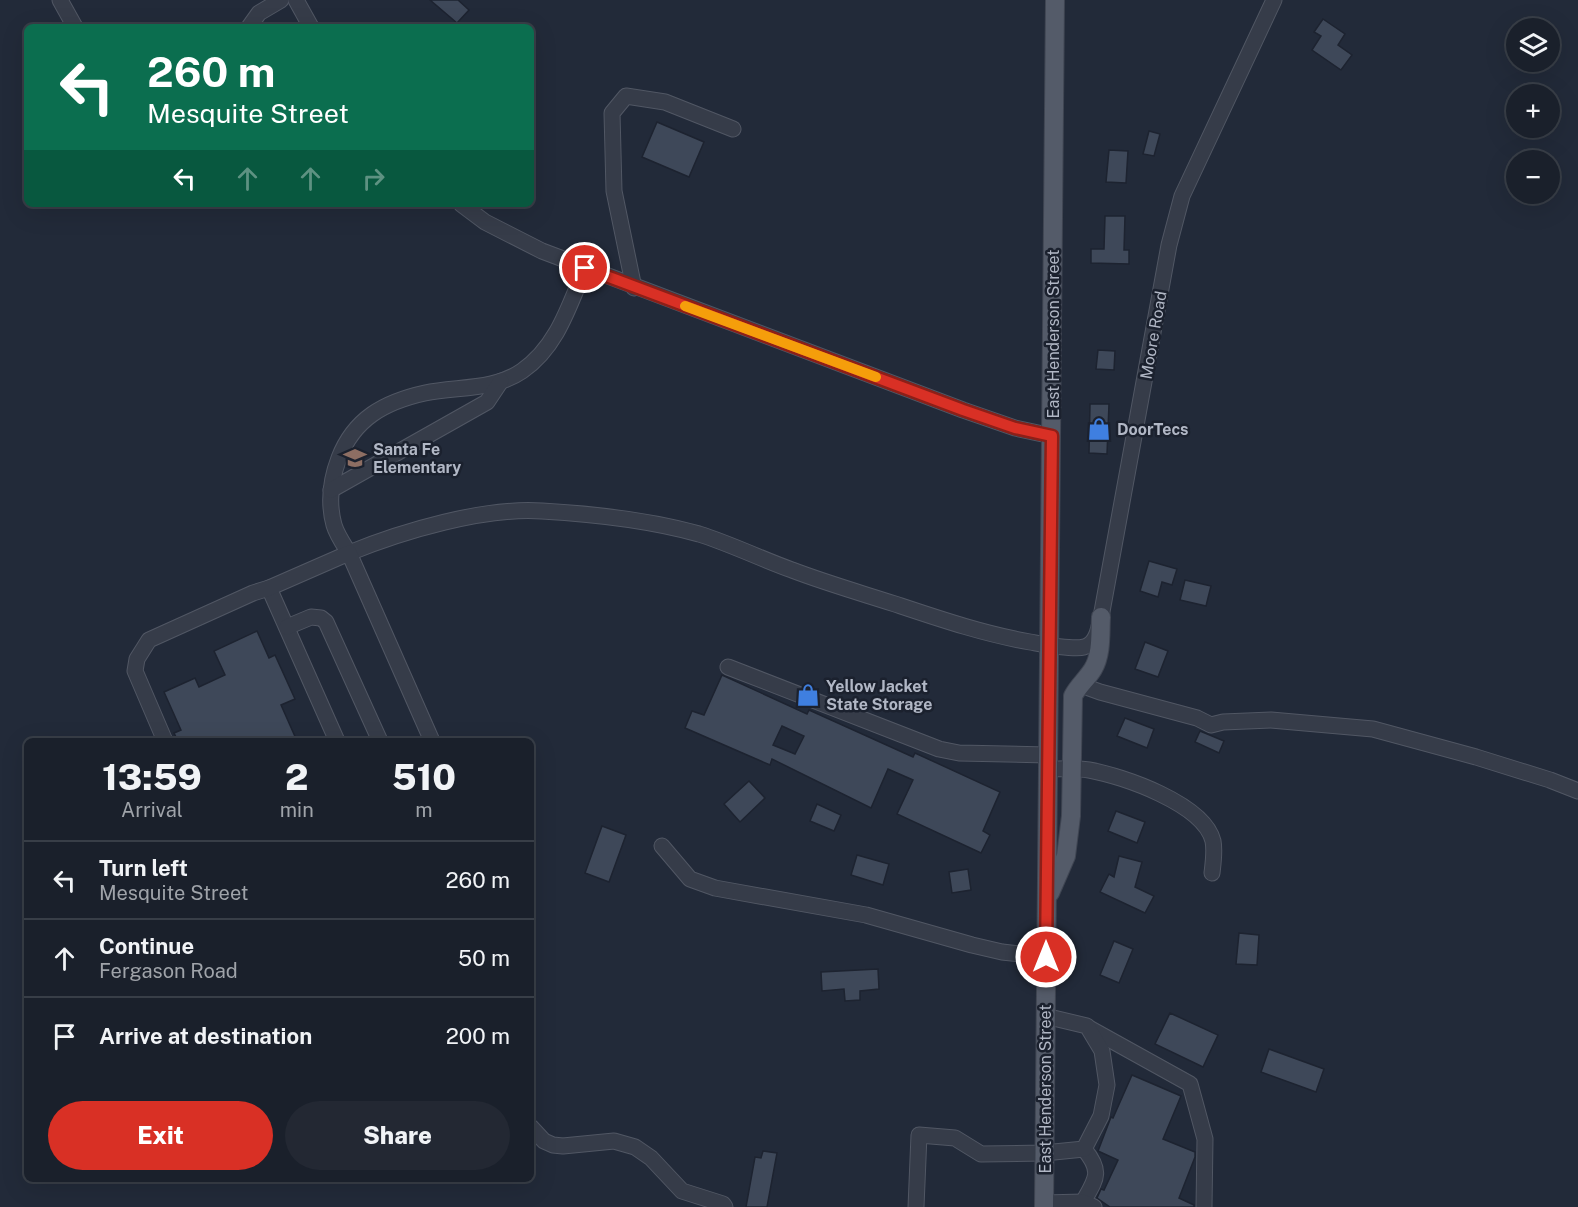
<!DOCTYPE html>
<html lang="en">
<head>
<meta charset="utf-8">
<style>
	:root { --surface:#1a202b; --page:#232833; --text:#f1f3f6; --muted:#9fa3a9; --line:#383e47; --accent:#d93025 }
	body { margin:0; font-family:"Public Sans",sans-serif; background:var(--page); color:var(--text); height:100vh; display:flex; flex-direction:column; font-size:22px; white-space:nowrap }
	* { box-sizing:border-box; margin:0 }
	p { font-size:20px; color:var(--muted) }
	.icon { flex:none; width:33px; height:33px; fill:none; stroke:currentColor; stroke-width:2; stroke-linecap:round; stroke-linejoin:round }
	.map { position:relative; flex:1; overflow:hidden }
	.drawer { position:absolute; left:24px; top:738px; width:510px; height:444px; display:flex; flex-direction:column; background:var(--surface); border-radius:9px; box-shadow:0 6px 24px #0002,0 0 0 2px var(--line) }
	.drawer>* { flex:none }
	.banner { position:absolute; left:24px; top:24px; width:510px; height:183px; border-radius:9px; box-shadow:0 6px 24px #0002,0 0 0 2px var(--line); background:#0b6e4f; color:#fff; overflow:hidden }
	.buttons { position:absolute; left:1506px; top:18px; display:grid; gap:12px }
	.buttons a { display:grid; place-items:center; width:54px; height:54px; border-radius:50%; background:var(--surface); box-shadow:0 6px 24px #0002,0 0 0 2px var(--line); font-size:30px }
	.pin { position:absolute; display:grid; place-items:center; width:51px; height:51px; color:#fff; margin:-26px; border:3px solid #fff; border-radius:50%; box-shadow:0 2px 6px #0007 }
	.me { position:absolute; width:66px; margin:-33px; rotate:0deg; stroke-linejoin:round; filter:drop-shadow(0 0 4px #0008) }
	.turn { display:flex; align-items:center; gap:21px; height:126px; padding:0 24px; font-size:27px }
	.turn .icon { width:78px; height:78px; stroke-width:2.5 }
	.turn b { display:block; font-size:42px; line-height:51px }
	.lanes { display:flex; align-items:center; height:57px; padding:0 24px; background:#0003; justify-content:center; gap:30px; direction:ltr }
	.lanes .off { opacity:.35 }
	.eta { display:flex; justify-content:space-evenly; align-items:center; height:102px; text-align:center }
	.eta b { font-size:36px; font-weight:800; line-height:42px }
	.cta { display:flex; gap:12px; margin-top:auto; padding:12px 24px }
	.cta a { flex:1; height:69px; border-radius:36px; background:var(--accent); color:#fff; font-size:24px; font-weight:800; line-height:69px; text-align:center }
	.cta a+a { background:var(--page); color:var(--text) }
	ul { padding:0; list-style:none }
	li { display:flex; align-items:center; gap:18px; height:78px; padding:0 24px; border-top:2px solid var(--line) }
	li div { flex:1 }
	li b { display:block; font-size:22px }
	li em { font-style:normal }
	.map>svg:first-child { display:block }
	.building { fill:#3e4859; stroke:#1d2330; stroke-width:1.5; fill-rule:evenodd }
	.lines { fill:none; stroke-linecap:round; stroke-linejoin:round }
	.minor-casing { stroke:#515764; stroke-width:17 }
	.major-casing { stroke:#3f4552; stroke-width:20 }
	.minor { stroke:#363c49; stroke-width:15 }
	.major { stroke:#545b69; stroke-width:18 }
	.route-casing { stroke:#8d1f18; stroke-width:15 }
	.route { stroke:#d93025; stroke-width:10 }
	.slow { stroke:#f59e0b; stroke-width:10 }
	.labels { text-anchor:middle; stroke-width:5; stroke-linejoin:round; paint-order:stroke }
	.street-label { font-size:16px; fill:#b1b7c5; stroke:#1b212e }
	.poi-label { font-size:16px; font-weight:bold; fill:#b1b7c5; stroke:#1b212e; text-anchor:start }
</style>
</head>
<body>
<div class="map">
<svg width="1578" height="1207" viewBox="0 0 1578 1207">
	<rect width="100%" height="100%" fill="#222a39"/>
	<g class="building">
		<polygon points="430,0 458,0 469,10 457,23"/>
		<polygon points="1323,19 1345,34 1338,45 1352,55 1341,70 1312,50 1321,36 1314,32"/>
		<polygon points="657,122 704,142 689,177 642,157"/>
		<polygon points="1149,131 1160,134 1154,156 1143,154"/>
		<polygon points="1109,150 1128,151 1126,183 1106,182"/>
		<polygon points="1105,216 1125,216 1124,250 1129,250 1129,264 1091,263 1091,249 1104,249"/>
		<polygon points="1098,350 1115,351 1114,370 1096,369"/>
		<polygon points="1090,404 1109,404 1107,454 1089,453"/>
		<polygon points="1149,561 1177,569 1172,585 1162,582 1158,597 1140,591"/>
		<polygon points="1185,580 1211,586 1206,606 1180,600"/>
		<polygon points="257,631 269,658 275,655 295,699 281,705 297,741 178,741 174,733 181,730 164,692 195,678 199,687 225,675 214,651"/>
		<polygon points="1145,642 1168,651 1158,677 1135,669"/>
		<path d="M 722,675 L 807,714 L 809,710 L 913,757 L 915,753 L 1000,792 L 983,831 L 990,835 L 981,853 L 897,814 L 913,780 L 888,769 L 871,808 L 772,759 L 770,765 L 685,728 L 692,711 L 704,715 ZM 782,726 L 804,736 L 795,754 L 773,745 Z"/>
		<polygon points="1125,718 1154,729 1147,748 1117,736"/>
		<polygon points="1200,731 1224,741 1219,753 1195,742"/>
		<polygon points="749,781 765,798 740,822 724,804"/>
		<polygon points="817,804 841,815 834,831 810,821"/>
		<polygon points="1116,811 1145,822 1137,843 1108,831"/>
		<polygon points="602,826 626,835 609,882 585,873"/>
		<polygon points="857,855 889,864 883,885 851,875"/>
		<polygon points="1119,856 1142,862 1135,887 1154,896 1145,913 1100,892 1109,874 1114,877"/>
		<polygon points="968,869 971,890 952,893 949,872"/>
		<polygon points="1239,933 1259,935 1257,965 1236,964"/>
		<polygon points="1114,941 1133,949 1119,983 1100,975"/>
		<polygon points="878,969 879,989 860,991 860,1000 845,1001 844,989 822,991 821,972"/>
		<polygon points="1170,1013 1218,1035 1203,1067 1155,1044"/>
		<polygon points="1269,1049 1324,1069 1316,1092 1261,1072"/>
		<polygon points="1132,1075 1181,1096 1163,1139 1195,1152 1195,1157 1179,1198 1194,1205 1194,1207 1110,1207 1097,1198 1101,1189 1104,1190 1118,1160 1098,1151 1111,1117 1113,1118"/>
		<polygon points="763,1151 777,1153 767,1207 746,1207 755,1157 761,1158"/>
	</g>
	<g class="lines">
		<g class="minor-casing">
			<g id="minor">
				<polyline points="60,0 75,27"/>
				<polyline points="296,0 311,27"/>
				<polyline points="249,27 259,13 281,0"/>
				<polyline points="461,204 485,222 542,251 963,410 1015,428 1052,436"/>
				<path d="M 585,268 C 569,306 557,347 522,371 C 493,391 457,386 425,393 C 384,402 354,419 339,458 C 331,479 328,503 334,525 C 337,535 344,545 349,553 C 403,531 484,507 542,511 C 594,514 649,520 699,534 C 731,544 761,559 792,570 C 826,583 861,593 895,604 C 940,619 984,634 1030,642 C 1042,644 1073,650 1084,647 C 1097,644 1099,627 1101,617 L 1169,245 L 1182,196 L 1274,0"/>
				<polyline points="634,288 614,191 612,113 626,96 665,102 733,129"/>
				<polyline points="331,490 487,402 501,381"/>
				<polyline points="269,588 337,741"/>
				<polyline points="287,627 311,617 321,618 326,622 380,741"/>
				<polyline points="728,667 939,749 959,753 1048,755"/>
				<polyline points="1083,683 1089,688 1100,692 1197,718 1211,725 1223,722 1271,720 1373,729 1476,757 1550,780 1578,791"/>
				<polyline points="165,741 135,671 137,659 149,640 253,593 269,588 349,553 432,741"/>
				<path d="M 1047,769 C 1061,769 1076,768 1089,770 C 1123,776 1204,804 1213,841 C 1215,851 1213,864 1212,873"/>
				<polyline points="662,846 690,879 715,888 866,915 972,945 1002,952 1046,957"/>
				<polyline points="1089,1028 1190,1084 1205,1139 1204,1207"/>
				<polyline points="531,1127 544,1141 553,1145 563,1146 614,1141 635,1147 651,1158 682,1191 723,1204 725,1207"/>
				<path d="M 1083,1202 C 1096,1179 1103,1172 1084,1149"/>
				<polyline points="1044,1203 1083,1202 1094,1207"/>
				<polyline points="916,1207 919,1135 955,1138 981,1154 1044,1153 1084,1149 1101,1116 1107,1085 1102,1051 1087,1026 1045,1016"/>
			</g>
		</g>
		<g class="major-casing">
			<g id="major">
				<path d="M 1050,893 L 1066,856 L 1071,816 L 1073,696 C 1078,686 1087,679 1093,669 C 1102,654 1100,633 1101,617"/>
				<polyline points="1044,1207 1055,0"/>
			</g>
		</g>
		<use href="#minor" class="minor"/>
		<use href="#major" class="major"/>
	</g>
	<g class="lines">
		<g class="route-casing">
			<polyline id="route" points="585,268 963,410 1015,428 1052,436 1046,957"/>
		</g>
		<use href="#route" class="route"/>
		<polyline class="slow" points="685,306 876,377"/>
	</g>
	<defs>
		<g id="shop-bare" transform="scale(1.8)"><path d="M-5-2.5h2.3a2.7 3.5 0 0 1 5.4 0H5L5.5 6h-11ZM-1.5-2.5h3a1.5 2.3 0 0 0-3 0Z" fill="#3f7fe0" stroke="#1b212e" stroke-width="2.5" paint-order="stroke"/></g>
		<g id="school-bare" transform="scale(1.8)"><path d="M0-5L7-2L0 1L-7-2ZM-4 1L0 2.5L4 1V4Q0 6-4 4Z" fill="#8d6e63" stroke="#1b212e" stroke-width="2.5" paint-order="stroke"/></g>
	</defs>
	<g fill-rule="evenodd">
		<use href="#shop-bare" x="1099" y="429"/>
		<use href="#school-bare" x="355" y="458"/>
		<use href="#shop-bare" x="808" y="695"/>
	</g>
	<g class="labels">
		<g class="street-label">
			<text transform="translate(1053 334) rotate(-90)" y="6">East Henderson Street</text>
			<text transform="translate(1153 335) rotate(-80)" y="6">Moore Road</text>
			<text transform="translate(1045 1089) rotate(-90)" y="6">East Henderson Street</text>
		</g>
		<g class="poi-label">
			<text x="1117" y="435">DoorTecs</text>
			<text x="373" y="455">Santa Fe<tspan x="373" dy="18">Elementary</tspan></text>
			<text x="826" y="692">Yellow Jacket<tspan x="826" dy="18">State Storage</tspan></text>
		</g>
	</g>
</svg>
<div class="buttons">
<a><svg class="icon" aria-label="layers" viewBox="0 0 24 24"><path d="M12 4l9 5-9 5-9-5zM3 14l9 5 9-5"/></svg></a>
<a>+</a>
<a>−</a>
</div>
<div class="pin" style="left:585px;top:268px;background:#d93025"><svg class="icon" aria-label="arrive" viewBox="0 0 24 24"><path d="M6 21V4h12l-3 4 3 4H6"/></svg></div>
<svg class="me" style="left:1046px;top:957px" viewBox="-20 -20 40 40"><circle r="17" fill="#d93025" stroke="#fff" stroke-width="3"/><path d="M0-11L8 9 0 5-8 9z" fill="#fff"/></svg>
<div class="banner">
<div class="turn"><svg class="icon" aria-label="left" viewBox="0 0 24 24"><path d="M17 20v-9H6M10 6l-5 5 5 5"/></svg><div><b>260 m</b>Mesquite Street</div></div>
<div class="lanes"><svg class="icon" aria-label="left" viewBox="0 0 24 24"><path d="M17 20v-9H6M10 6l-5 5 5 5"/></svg><svg class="icon off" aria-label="ahead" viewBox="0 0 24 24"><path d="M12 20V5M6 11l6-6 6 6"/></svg><svg class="icon off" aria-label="ahead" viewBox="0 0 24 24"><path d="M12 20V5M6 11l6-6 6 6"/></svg><svg class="icon off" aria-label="right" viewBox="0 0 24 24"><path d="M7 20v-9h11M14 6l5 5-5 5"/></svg></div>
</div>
<section class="drawer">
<div class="eta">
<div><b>13:59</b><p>Arrival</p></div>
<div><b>2</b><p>min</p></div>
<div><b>510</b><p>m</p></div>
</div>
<ul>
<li><svg class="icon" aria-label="left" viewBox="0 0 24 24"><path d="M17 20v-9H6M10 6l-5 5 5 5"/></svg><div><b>Turn left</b><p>Mesquite Street</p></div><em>260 m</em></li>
<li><svg class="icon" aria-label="ahead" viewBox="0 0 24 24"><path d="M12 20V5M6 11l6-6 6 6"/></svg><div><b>Continue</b><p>Fergason Road</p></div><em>50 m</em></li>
<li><svg class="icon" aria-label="arrive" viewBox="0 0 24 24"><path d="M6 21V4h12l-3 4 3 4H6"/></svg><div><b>Arrive at destination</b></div><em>200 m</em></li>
</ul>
<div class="cta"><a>Exit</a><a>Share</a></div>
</section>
</div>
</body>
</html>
